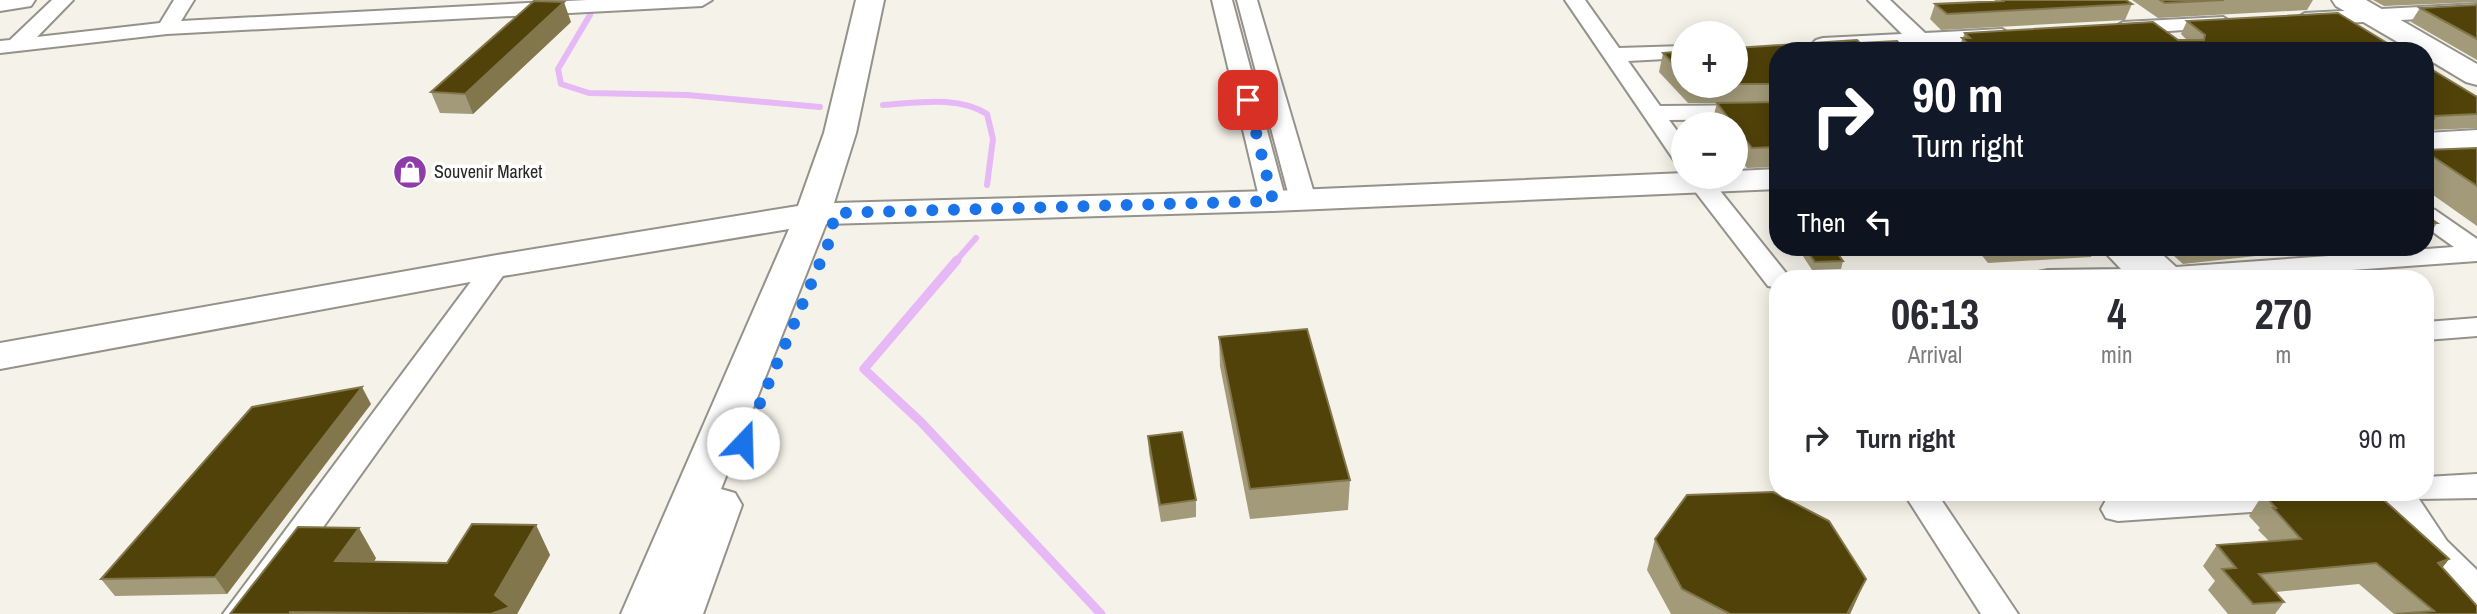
<!DOCTYPE html>
<html lang="en">
<head>
<meta charset="utf-8">
<style>
	:root { --surface:#fff; --page:#f2f2f3; --text:#2b2b33; --muted:#7c7c81 }
	body { margin:0; font-family:"Archivo Narrow",sans-serif; background:var(--page); color:var(--text); height:100vh; display:flex; flex-direction:column; font-size:26px; white-space:nowrap }
	* { box-sizing:border-box; margin:0 }
	p { font-size:23px; color:var(--muted) }
	.icon { flex:none; width:38px; height:38px; fill:none; stroke:currentColor; stroke-width:2; stroke-linecap:round; stroke-linejoin:round }
	.map { position:relative; flex:1; overflow:hidden }
	.details { position:absolute; left:1769px; top:270px; width:665px; height:231px; display:flex; flex-direction:column; background:var(--surface); border-radius:28px; box-shadow:0 4px 18px #0003 }
	.details>* { flex:none }
	.hud { position:absolute; left:1769px; top:42px; width:665px; height:214px; border-radius:28px; box-shadow:0 4px 18px #0003; background:#111827; color:#fff; overflow:hidden }
	.fabs { position:absolute; left:1671px; top:21px; display:grid; gap:14px }
	.fabs a { display:grid; place-items:center; width:77px; height:77px; border-radius:50%; background:var(--surface); box-shadow:0 4px 18px #0003; font-size:35px }
	.pin { position:absolute; display:grid; place-items:center; width:60px; height:60px; color:#fff; margin:-30px; border-radius:14px; box-shadow:0 4px 10px #0006 }
	.me { position:absolute; width:77px; margin:-38px; rotate:21deg; stroke-linejoin:round; filter:drop-shadow(0 0 5px #0008) }
	.turn { display:flex; align-items:center; gap:24px; height:147px; padding:0 28px; font-size:32px }
	.turn .icon { width:91px; height:91px; stroke-width:2.5 }
	.turn b { display:block; font-size:49px; line-height:60px }
	.then { display:flex; align-items:center; height:66px; padding:0 28px; background:#0003; gap:14px; font-size:26px }
	.eta { display:flex; justify-content:space-evenly; align-items:center; height:119px; text-align:center }
	.eta b { font-size:42px; font-weight:700; line-height:49px }
	ul { padding:0; list-style:none }
	li { display:flex; align-items:center; gap:21px; height:98px; padding:0 28px }
	li div { flex:1 }
	li b { display:block; font-size:26px }
	li em { font-style:normal }
	.map>svg:first-child { display:block }
	.lines { fill:none; stroke-linecap:round; stroke-linejoin:round }
	.stream-far1 { stroke:#e7b8f6; stroke-width:6 }
	.stream { stroke:#e7b8f6; stroke-width:9 }
	.street-casing { stroke:#94928a; stroke-width:4 }
	.secondary-casing { stroke:#94928a; stroke-width:4 }
	.street { fill:#fff; fill-rule:evenodd }
	.secondary { fill:#fff; fill-rule:evenodd }
	.wall { fill:#a29a79 }
	.shaded-wall { fill:#82774c }
	.building { fill:#504209; stroke:#82774c; stroke-width:2 }
	.route { stroke:#1a73e8; stroke-width:12; stroke-dasharray:0 21.6 }
	.labels { text-anchor:middle; stroke-width:7; stroke-linejoin:round; paint-order:stroke }
	.poi-label { font-size:18px; fill:#282724; stroke:#fff; text-anchor:start }
</style>
</head>
<body>
<div class="map">
<svg width="2477" height="614" viewBox="0 0 2477 614">
	<rect width="100%" height="100%" fill="#f5f2e9"/>
	<g class="lines">
		<g class="stream-far1">
			<polyline points="594,0 590,15 558,69 561,84 589,93 687,95 820,107"/>
			<path d="M 883,105 C 917,103 957,95 987,114 L 993,139 L 987,185"/>
			<polyline points="955,262 976,238"/>
		</g>
		<polyline class="stream" points="957,260 864,369 921,422 1101,614"/>
		<g class="street-casing">
			<g id="street">
				<polygon points="52,0 73,0 37,37 160,23 174,0 194,0 181,21 587,0 712,0 702,6 167,34 0,53 0,41 10,40"/>
				<polygon points="1212,0 1232,0 1286,201 1282,206 1264,206 1260,201"/>
				<polygon points="1237,0 1257,0 1316,200 1312,205 1294,205 1290,200"/>
				<polygon points="1565,0 1585,0 1619,48 1684,46 1684,58 1628,61 1660,106 1778,105 1778,119 1669,120 1684,140 1684,165 1676,163"/>
				<polygon points="1868,0 1890,0 1925,33 2002,29 2012,35 2002,41 1937,45 1933,51 1920,50 1915,46 1816,48 1812,44 1816,40 1823,38 1902,34"/>
				<polygon points="2477,4 2477,16 2305,25 2295,19 2305,13"/>
				<polygon points="2223,17 2233,23 2230,27 2123,34 2113,28 2123,22"/>
				<polygon points="1684,177 1709,177 1790,278 1778,278 1778,288 1768,286"/>
				<polygon points="2426,207 2435,210 2477,239 2477,261 2239,278 2034,278 2038,272 2048,270 2121,269 2100,247 2154,247 2176,267 2454,247 2426,227"/>
				<polygon points="497,258 507,260 510,266 261,614 223,614 487,260"/>
				<polygon points="2477,318 2477,336 2426,340 2426,322"/>
				<polygon points="2477,474 2477,498 2419,499 2447,541 2477,570 2477,605 2464,601 2408,546 2403,537 2405,533 2387,504 2337,507 2325,503 2320,495 2322,492 2426,492 2426,477"/>
				<polygon points="1903,492 1936,492 2018,614 1981,614"/>
				<polygon points="2194,492 2311,492 2314,497 2309,505 2297,509 2118,521 2106,518 2101,509 2106,500 2118,497"/>
			</g>
		</g>
		<g class="secondary-casing">
			<g id="secondary">
				<polygon points="0,0 35,0 31,6 0,11"/>
				<polygon points="856,0 884,0 856,133 834,203 1273,191 1684,173 1684,177 1736,177 1736,171 1778,169 1778,189 1273,211 826,224 721,489 735,493 742,505 703,614 621,614 789,229 497,277 0,369 0,343 497,255 798,206 824,133"/>
				<polygon points="2332,0 2366,0 2477,64 2477,85 2466,82 2426,58 2426,51 2413,51 2336,6"/>
				<polygon points="2477,130 2477,150 2426,153 2426,133"/>
			</g>
		</g>
		<use href="#street" class="street"/>
		<use href="#secondary" class="secondary"/>
	</g>
	<g class="wall">
		<polygon points="1995,0 2126,0 2132,4 2125,20 1941,30 1930,19 1935,4 1994,1"/>
		<polygon points="2132,0 2313,0 2307,10 2158,18"/>
		<polygon points="2373,0 2477,0 2477,2 2384,6"/>
		<polygon points="2477,5 2477,60 2411,22 2420,8"/>
		<polygon points="2187,21 2400,51 1957,51 1965,33 2187,40 2181,34"/>
		<polygon points="571,22 473,114 440,113 431,92"/>
		<polygon points="1736,48 1778,51 1778,167 1747,168 1736,154 1736,124 1713,124 1712,122 1717,103 1688,103 1659,72 1663,53 1684,51 1684,86 1736,86"/>
		<polygon points="2426,66 2477,97 2477,128 2429,130 2426,135"/>
		<polygon points="2477,148 2477,226 2426,190 2426,150"/>
		<polygon points="2426,215 2437,223 2426,240"/>
		<polygon points="1797,247 1833,247 1843,261 1841,269 1812,270"/>
		<polygon points="1975,247 2096,247 2091,257 1988,263"/>
		<polygon points="2164,247 2369,247 2311,250 2183,264"/>
		<polygon points="1219,337 1350,480 1348,510 1250,519 1220,366"/>
		<polygon points="371,404 227,594 115,596 101,579"/>
		<polygon points="1148,436 1196,500 1196,517 1161,522 1149,453"/>
		<polygon points="2084,492 2136,492 2135,493"/>
		<polygon points="2263,494 2449,559 2442,568 2477,614 2394,614 2359,584 2276,592 2284,602 2275,614 2228,614 2208,590 2215,581 2203,566 2217,545 2269,541 2258,530 2260,528 2249,516"/>
		<polygon points="536,525 550,555 517,614 230,614 376,558 374,562 447,563"/>
		<polygon points="1655,539 1866,579 1850,614 1671,614 1647,570"/>
	</g>
	<g class="shaded-wall">
		<polygon points="564,2 571,22 473,114 465,94"/>
		<polygon points="362,387 371,404 227,594 215,577"/>
		<polygon points="536,525 550,555 517,614 491,614 495,595"/>
		<polygon points="359,528 376,558 354,591 335,561"/>
		<polygon points="2449,559 2432,581 2438,563"/>
		<polygon points="1866,579 1850,614 1847,614"/>
	</g>
	<g class="building">
		<polygon points="2002,0 2126,0 2132,4 1947,14 1935,4 2003,1"/>
		<polygon points="2160,0 2224,0 2165,3"/>
		<polygon points="534,1 564,2 465,94 431,92"/>
		<polygon points="2477,5 2477,39 2420,8"/>
		<polygon points="2338,13 2400,51 1975,51 1962,38 1970,38 1965,33 2153,22 2178,40 2204,40 2205,35 2187,21"/>
		<polygon points="1857,40 1860,43 1897,41 1906,51 1778,51 1778,84 1736,84 1736,48"/>
		<polygon points="1684,51 1684,75 1663,53"/>
		<polygon points="2426,66 2477,97 2477,114 2435,116 2432,124 2426,125"/>
		<polygon points="1778,102 1778,147 1752,148 1736,128 1736,124 1733,124 1717,103"/>
		<polygon points="2477,148 2477,186 2426,152 2426,150"/>
		<polygon points="2426,215 2437,223 2426,223"/>
		<polygon points="1804,247 1833,247 1843,261 1815,262"/>
		<polygon points="1307,329 1350,480 1250,489 1219,337"/>
		<polygon points="362,387 215,577 101,579 252,407"/>
		<polygon points="1182,432 1196,500 1160,505 1148,436"/>
		<polygon points="1773,492 1829,521 1866,579 1847,614 1730,614 1682,589 1655,539 1687,495"/>
		<polygon points="2305,492 2375,492 2449,559 2438,563 2477,606 2477,614 2396,614 2434,611 2376,563 2259,574 2284,602 2253,604 2222,569 2236,568 2217,545 2301,539 2273,508 2276,508 2263,494"/>
		<polygon points="472,524 536,525 495,595 510,607 491,614 290,612 289,614 230,614 298,527 359,528 335,561 447,563"/>
	</g>
	<g class="lines">
		<polyline class="route" points="743,443 829,242 835,213 1273,201 1248,100"/>
	</g>
	<defs>
		<g id="shop-disc" transform="scale(1.75)"><circle r="9.5" fill="#8f3ba8" stroke="#fff"/><path d="M-5-2.5h2.3a2.7 3.5 0 0 1 5.4 0H5L5.5 6h-11ZM-1.5-2.5h3a1.5 2.3 0 0 0-3 0Z" fill="#fff"/></g>
	</defs>
	<g fill-rule="evenodd">
		<use href="#shop-disc" x="410" y="172"/>
	</g>
	<g class="labels">
		<g class="poi-label">
			<text x="434" y="178">Souvenir Market</text>
		</g>
	</g>
</svg>
<div class="fabs">
<a>+</a>
<a>−</a>
</div>
<div class="pin" style="left:1248px;top:100px;background:#d93025"><svg class="icon" aria-label="arrive" viewBox="0 0 24 24"><path d="M6 21V4h12l-3 4 3 4H6"/></svg></div>
<svg class="me" style="left:743px;top:443px" viewBox="-20 -20 40 40"><circle r="19" fill="#fff"/><path d="M0-13L10 11 0 6-10 11z" fill="#1a73e8"/></svg>
<div class="hud">
<div class="turn"><svg class="icon" aria-label="right" viewBox="0 0 24 24"><path d="M7 20v-9h11M14 6l5 5-5 5"/></svg><div><b>90 m</b>Turn right</div></div>
<div class="then">Then<svg class="icon" aria-label="left" viewBox="0 0 24 24"><path d="M17 20v-9H6M10 6l-5 5 5 5"/></svg></div>
</div>
<section class="details">
<div class="eta">
<div><b>06:13</b><p>Arrival</p></div>
<div><b>4</b><p>min</p></div>
<div><b>270</b><p>m</p></div>
</div>
<ul>
<li><svg class="icon" aria-label="right" viewBox="0 0 24 24"><path d="M7 20v-9h11M14 6l5 5-5 5"/></svg><div><b>Turn right</b></div><em>90 m</em></li>
</ul>
</section>
</div>
</body>
</html>
